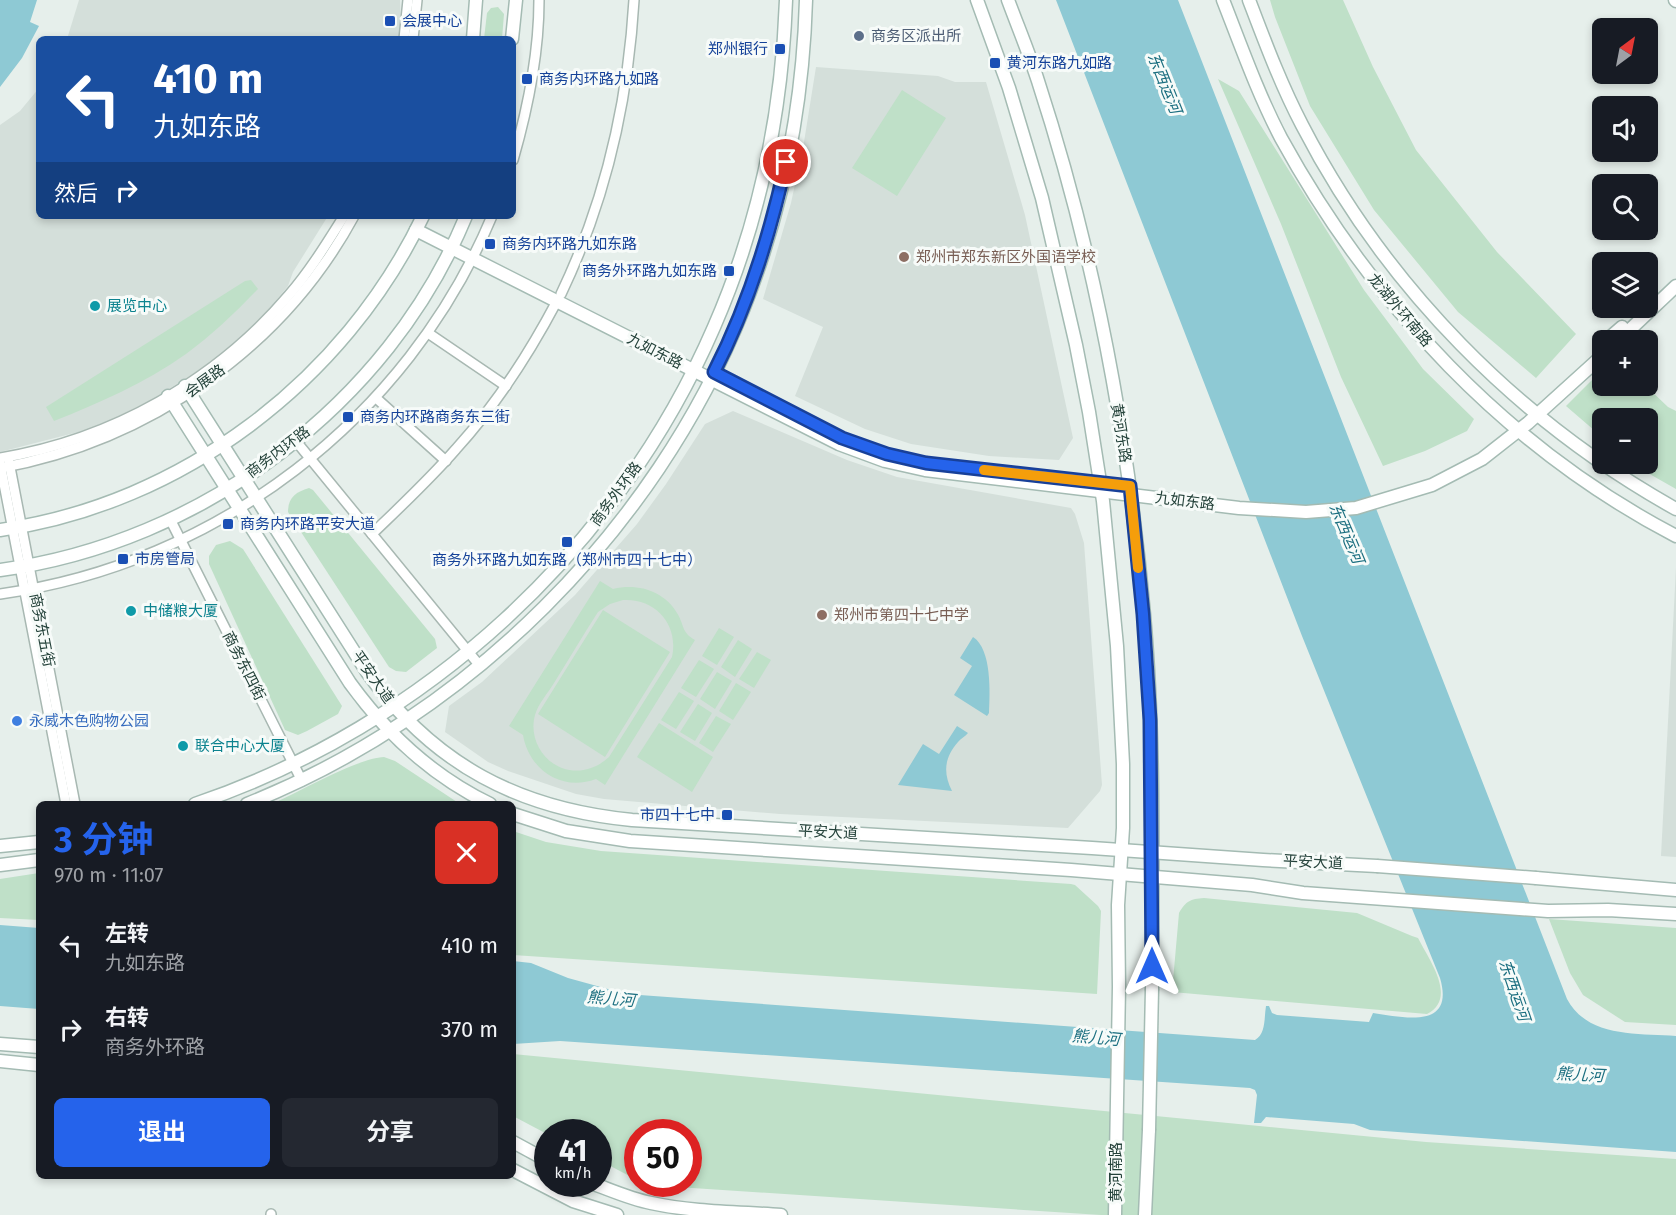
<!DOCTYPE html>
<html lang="zh">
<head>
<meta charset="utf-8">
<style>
	:root { --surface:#171b24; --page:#242831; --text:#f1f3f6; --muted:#9ea1a6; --accent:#2563eb }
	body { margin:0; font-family:"Fira Sans","Noto Sans SC",sans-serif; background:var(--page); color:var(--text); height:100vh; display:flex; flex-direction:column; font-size:22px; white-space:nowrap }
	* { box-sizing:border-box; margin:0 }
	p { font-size:20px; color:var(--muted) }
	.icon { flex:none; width:33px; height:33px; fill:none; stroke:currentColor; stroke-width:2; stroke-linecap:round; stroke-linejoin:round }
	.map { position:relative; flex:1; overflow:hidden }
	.side { position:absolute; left:36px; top:801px; width:480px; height:378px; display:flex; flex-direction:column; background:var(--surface); border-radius:9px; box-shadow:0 3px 9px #0003 }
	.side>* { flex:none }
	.hud { position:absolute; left:36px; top:36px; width:480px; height:183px; border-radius:9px; box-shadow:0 3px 9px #0003; background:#1a4fa0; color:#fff; overflow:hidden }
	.needle { width:39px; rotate:32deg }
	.buttons { position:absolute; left:1592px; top:18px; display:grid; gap:12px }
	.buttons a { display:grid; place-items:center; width:66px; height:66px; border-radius:9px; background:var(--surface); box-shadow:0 3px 9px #0003; font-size:30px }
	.speed { position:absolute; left:534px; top:1119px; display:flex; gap:12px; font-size:30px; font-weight:700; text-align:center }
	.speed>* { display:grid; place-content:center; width:78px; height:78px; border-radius:50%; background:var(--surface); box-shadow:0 3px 9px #0003; line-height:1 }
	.speed small { font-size:15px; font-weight:400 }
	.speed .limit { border:9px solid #d22; background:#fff; color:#111 }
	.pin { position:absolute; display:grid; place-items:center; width:51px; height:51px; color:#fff; margin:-26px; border:3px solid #fff; border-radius:50%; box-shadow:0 2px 6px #0007 }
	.me { position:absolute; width:66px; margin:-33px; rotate:0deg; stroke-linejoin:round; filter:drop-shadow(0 0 4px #0008) }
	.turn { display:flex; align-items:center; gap:21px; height:126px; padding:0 18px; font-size:27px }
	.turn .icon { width:78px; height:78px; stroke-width:2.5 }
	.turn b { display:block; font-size:42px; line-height:51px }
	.then { display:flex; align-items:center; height:57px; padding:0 18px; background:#0003; gap:12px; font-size:22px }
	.round { display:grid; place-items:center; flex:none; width:63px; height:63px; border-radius:9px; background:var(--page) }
	.headline { display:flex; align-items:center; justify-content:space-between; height:102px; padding:0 18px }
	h1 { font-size:36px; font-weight:700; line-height:45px; color:var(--accent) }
	.button { display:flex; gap:12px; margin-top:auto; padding:12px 18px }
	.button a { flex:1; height:69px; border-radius:9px; background:var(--accent); color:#fff; font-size:24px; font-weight:700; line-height:69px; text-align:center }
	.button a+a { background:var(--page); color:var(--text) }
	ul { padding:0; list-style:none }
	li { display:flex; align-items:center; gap:18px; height:84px; padding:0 18px }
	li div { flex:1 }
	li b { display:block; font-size:22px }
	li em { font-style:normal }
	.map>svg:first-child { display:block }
	.built { fill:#d4dfda }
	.green { fill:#bfe0c8; fill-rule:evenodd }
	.water { fill:#8ec9d4 }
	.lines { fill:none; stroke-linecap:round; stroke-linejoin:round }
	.street-casing { stroke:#a8b8b2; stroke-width:12 }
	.secondary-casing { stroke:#a4bbb3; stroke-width:15 }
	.street { stroke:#fff; stroke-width:9 }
	.secondary { stroke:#fff; stroke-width:12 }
	.secondary-bridge-casing { stroke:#a4bbb3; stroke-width:15; stroke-linecap:butt }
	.secondary-bridge { stroke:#fff; stroke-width:12 }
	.route-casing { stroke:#184099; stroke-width:15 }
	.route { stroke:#2563eb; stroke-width:10 }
	.slow { stroke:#f59e0b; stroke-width:10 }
	.transit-dot { fill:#1a4fb4; stroke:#f7fbf9; stroke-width:2 }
	.service-dot { fill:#5c6f8a; stroke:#f7fbf9; stroke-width:2 }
	.education-dot { fill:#8d6e63; stroke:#f7fbf9; stroke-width:2 }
	.culture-dot { fill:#0f9aa8; stroke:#f7fbf9; stroke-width:2 }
	.shop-dot { fill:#3f7fe0; stroke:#f7fbf9; stroke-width:2 }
	.labels { text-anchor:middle; stroke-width:6; stroke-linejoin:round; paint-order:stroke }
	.transit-label { font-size:15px; fill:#164399; stroke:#f7fbf9; text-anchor:start }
	.service-label { font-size:15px; fill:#4e5e75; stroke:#f7fbf9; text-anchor:start }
	.education-label { font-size:15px; fill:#785e54; stroke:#f7fbf9; text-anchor:start }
	.culture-label { font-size:15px; fill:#0d838f; stroke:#f7fbf9; text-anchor:start }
	.street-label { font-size:15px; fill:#24423a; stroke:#f7fbf9 }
	.shop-label { font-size:15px; fill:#366cbe; stroke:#f7fbf9; text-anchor:start }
	.water-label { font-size:16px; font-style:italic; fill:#1c6f80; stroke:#f7fbf9 }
</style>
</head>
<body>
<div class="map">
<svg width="1676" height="1215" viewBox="0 0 1676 1215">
	<rect width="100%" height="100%" fill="#e6efeb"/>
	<g class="built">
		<polygon points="79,0 400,0 401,30 399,39 67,39"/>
		<polygon points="816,67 938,76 955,82 986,82 1025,215 1073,438 1059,460 989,456 911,444 865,429 795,396 823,327 763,299 791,203 804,142"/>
		<polygon points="39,88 39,216 328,216 293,272 288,286 258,322 234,344 199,370 153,399 119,416 86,430 0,452 0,125 20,111"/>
		<polygon points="733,411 847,460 897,477 1071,508 1075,514 1084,543 1102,785 1100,791 1068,828 780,814 604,799 576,794 508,771 488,762 445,732 449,706 482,682 575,595 637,524 666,484 705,424"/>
		<polygon points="1676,568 1676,857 1661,856"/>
	</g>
	<g class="green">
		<polygon points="1270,0 1343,0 1373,67 1416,150 1497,252 1576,334 1536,378 1458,312 1374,210 1310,106 1275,17"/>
		<polygon points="498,7 504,14 502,39 484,39 487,13 491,8"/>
		<polygon points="1218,79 1239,91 1364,290 1423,369 1474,419 1467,431 1425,451 1383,466 1341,377 1281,224"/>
		<polygon points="902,90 946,118 897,196 852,168"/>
		<path d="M 251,280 L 258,289 C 236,312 212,335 186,354 C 145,383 99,403 54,421 L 46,407 L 245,281 Z"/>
		<polygon points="1602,370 1602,386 1646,386 1668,407 1676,411 1676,489 1632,464 1647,464 1647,418 1602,418 1602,437 1566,406"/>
		<path d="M 309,488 L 313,490 L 435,639 L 437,648 L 406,672 L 396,671 L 389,667 L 288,512 C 288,497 296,492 309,488 Z"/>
		<polygon points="230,541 243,549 342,706 338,714 307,731 298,735 285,730 209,564 209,556 216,545"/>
		<path d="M 600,581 L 613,589 C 638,583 664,591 677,613 C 685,626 681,632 695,640 L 605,785 L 596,779 C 562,792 529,770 523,735 L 509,726 ZM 623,600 C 656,598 679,625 672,657 L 609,757 C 596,769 579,774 562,768 C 541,760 529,737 535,715 C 538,704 548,693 554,683 C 569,659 583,635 598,612 L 610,604 Z"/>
		<polygon points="603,610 670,652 605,757 538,714"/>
		<polygon points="719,628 734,637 717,665 702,656"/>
		<polygon points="738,640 752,649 735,677 721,667"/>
		<polygon points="757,652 771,660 754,688 739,679"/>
		<polygon points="699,660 714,669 696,697 681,688"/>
		<polygon points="717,672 732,681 715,709 700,699"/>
		<polygon points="736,683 751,692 733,720 719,711"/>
		<polygon points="679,692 694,701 676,729 661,720"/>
		<polygon points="698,704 712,713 695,741 680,732"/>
		<polygon points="716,716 731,724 713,752 699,743"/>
		<polygon points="659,723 713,757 692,792 637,757"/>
		<path d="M 384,757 L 395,761 L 460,804 L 272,804 C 299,792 358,758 384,757 Z"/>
		<polygon points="513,831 546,842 601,851 1071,884 1075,885 1098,906 1101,911 1097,994 513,955"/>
		<polygon points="39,873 39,920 0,918 0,879"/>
		<path d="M 1204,898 L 1357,913 L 1412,936 L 1418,938 C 1429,960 1458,998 1427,1014 L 1172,992 L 1179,913 C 1186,901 1190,899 1204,898 Z"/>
		<polygon points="1549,919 1676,928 1676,1025 1625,1022 1583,995 1570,973"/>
		<polygon points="513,1054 1426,1142 1676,1159 1676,1215 1101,1215 647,1185 645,1184 688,1184 688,1132 638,1132 637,1180 599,1160 598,1132 547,1134 513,1116"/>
	</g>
	<g class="water">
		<polygon points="0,0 37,0 30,22 39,26 22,58 0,87"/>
		<path d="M 1056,0 L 1178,0 L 1567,999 C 1588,1038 1637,1033 1676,1036 L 1676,1152 L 1370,1130 L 1354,1124 L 1266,1117 L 1261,1123 L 1254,1123 L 1257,1095 L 1255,1090 L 1250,1088 L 560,1041 L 513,1044 L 513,961 L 531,963 L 568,978 L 626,994 L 1255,1040 C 1266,1034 1264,1018 1266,1006 L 1269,1006 L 1272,1013 L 1277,1015 L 1369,1022 L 1373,1013 C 1405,1018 1455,1029 1440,978 L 1302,636 Z"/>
		<path d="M 973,637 C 992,649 990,693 989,713 L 987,716 L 954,695 L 972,666 L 960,658 Z"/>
		<path d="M 957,726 L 968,733 C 965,737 961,738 958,742 C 944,758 943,773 952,791 L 898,785 L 923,744 L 939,754 Z"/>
		<polygon points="0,925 39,928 39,1009 0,1006"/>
	</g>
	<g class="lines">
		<g class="street-casing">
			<g id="street">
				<polyline points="404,39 408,0"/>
				<polyline points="413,39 417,0"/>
				<path d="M 513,160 C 528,108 539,54 539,0"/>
				<path d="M 561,294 C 605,202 628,102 634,0"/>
				<polyline points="428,333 506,386"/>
				<polyline points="376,398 446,461"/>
				<polyline points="295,440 480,666"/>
				<path d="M 0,458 C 111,440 216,381 289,295 C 310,271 327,243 344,216"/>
				<polyline points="9,462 75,804"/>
				<polyline points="0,463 66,804"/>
				<path d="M 0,468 C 148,441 282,349 354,216"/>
				<polyline points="170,519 302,781"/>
				<path d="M 372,534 C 401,506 430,479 456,449 C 496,405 529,354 557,301"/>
				<path d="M 0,594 C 217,564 407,419 492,216"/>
				<polyline points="271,1215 271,1214"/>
			</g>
		</g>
		<g class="secondary-casing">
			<g id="secondary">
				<polyline points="977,0 1009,88 1042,198 1076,345 1089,412 1103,501 1117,646 1123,764 1123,828 1118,905 1119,987 1115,1215"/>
				<path d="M 1008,0 C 1018,27 1029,53 1038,81 C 1094,253 1128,434 1144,615 C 1155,739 1152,864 1152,989"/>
				<path d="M 1223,0 C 1241,46 1258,94 1281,138 C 1372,304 1507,448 1676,536"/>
				<path d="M 1249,0 C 1265,42 1281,85 1302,125 C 1385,286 1518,421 1676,509"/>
				<polyline points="1675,0 1676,1"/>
				<polyline points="473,39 476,0"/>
				<polyline points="512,39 516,0"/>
				<polyline points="416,230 839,444 885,461 925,470 1239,508 1306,512 1356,508 1432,485 1482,459 1528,423 1602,356"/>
				<polyline points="1607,340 1622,327"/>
				<polyline points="1619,340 1676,286"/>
				<path d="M 185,386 L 367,672 C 434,765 519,809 632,820 L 1092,848 L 1263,860 L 1377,866"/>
				<path d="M 168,396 L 350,683 C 387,734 432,776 490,804"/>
				<path d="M 0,530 C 182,504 344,381 423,216"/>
				<path d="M 0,570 C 201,543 388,405 466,216"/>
				<path d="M 195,804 C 425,726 618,549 714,327 C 759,224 782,112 786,0"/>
				<path d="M 247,804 C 468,716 654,531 743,310 C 782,212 803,105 806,0"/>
				<polyline points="513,814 566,831 630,841 1071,870 1252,885 1303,893 1548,911 1608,910 1676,914"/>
				<polyline points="0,846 39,842"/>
				<polyline points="0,865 39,860"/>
				<polyline points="1536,878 1676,890"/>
				<polyline points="0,1044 39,1047"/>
				<polyline points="0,1061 39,1065"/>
				<polyline points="513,1142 548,1161"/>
				<polyline points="513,1170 573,1201 617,1215"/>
				<path d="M 594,1184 C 613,1191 631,1199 651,1203 C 693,1212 738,1212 781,1215"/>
				<polyline points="1145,1215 1149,1130"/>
			</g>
		</g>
		<use href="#street" class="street"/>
		<use href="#secondary" class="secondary"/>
		<g class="secondary-bridge-casing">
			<g id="secondary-bridge">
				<polyline points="1377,866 1536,878"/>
				<polyline points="1149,1130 1152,989"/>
			</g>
		</g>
		<use href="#secondary-bridge" class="secondary-bridge"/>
	</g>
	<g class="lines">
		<g class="route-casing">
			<path id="route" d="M 786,162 C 770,235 748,306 714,372 L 842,438 L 887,454 L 926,463 L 1130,486 L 1143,614 L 1150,720 L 1152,966"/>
		</g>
		<use href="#route" class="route"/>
		<polyline class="slow" points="984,470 1130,486 1138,568"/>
	</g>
	<g class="transit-dot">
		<rect x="384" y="15" width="12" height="12" rx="3"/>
		<rect x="774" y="43" width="12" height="12" rx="3"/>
		<rect x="989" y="57" width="12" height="12" rx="3"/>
		<rect x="521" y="73" width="12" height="12" rx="3"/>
		<rect x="484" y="238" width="12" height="12" rx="3"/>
		<rect x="723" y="265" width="12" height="12" rx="3"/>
		<rect x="342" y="411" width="12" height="12" rx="3"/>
		<rect x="222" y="518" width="12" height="12" rx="3"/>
		<rect x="561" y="536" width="12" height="12" rx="3"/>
		<rect x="117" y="553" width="12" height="12" rx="3"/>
		<rect x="721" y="809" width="12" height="12" rx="3"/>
	</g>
	<circle class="service-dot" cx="859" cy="36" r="6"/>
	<g class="education-dot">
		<circle cx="904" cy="257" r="6"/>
		<circle cx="822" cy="615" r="6"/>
	</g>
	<g class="culture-dot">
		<circle cx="95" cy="306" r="6"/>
		<circle cx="131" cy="611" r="6"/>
		<circle cx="183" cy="746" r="6"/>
	</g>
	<circle class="shop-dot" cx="17" cy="721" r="6"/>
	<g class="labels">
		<g class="transit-label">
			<text x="402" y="26">会展中心</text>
			<text x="768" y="54" text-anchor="end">郑州银行</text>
			<text x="1007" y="68">黄河东路九如路</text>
			<text x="539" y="84">商务内环路九如路</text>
			<text x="502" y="249">商务内环路九如东路</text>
			<text x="717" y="276" text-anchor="end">商务外环路九如东路</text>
			<text x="360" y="422">商务内环路商务东三街</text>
			<text x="240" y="529">商务内环路平安大道</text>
			<text x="135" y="564">市房管局</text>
			<text x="567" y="565" text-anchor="middle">商务外环路九如东路（郑州市四十七中）</text>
			<text x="715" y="820" text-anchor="end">市四十七中</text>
		</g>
		<g class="service-label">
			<text x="871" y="41">商务区派出所</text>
		</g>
		<g class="education-label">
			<text x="916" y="262">郑州市郑东新区外国语学校</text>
			<text x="834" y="620">郑州市第四十七中学</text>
		</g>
		<g class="culture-label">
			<text x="107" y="311">展览中心</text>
			<text x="143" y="616">中储粮大厦</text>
			<text x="195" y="751">联合中心大厦</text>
		</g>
		<g class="street-label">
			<text transform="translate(1400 310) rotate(50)" y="5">龙湖外环南路</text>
			<text transform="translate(655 351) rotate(27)" y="5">九如东路</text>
			<text transform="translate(205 381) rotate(-36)" y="5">会展路</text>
			<text transform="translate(1121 433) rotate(81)" y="5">黄河东路</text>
			<text transform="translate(278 452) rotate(-37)" y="5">商务内环路</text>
			<text transform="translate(616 494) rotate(-54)" y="5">商务外环路</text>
			<text transform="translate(1185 501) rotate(7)" y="5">九如东路</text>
			<text transform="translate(42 630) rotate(79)" y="5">商务东五街</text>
			<text transform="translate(244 666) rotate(63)" y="5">商务东四街</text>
			<text transform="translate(373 677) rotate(55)" y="5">平安大道</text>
			<text transform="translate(828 832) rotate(3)" y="5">平安大道</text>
			<text transform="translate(1313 862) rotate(3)" y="5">平安大道</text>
			<text transform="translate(1116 1172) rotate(-90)" y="5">黄河南路</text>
		</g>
		<g class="shop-label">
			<text x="29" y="726">永威木色购物公园</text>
		</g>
		<g class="water-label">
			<text transform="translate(1165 83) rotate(68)" y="6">东西运河</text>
			<text transform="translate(1347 533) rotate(67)" y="6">东西运河</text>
			<text transform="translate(1515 990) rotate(71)" y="6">东西运河</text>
			<text transform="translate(611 998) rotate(5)" y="6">熊儿河</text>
			<text transform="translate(1096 1037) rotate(5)" y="6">熊儿河</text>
			<text transform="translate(1580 1074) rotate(3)" y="6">熊儿河</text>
		</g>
	</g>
</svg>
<div class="buttons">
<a><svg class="needle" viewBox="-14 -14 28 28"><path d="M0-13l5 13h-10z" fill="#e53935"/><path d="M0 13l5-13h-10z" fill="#9ea1a6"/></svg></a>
<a><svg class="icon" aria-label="sound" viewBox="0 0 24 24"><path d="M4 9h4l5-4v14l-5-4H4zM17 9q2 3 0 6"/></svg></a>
<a><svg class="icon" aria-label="search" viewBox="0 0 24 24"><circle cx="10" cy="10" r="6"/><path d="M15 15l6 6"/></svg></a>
<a><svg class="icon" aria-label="layers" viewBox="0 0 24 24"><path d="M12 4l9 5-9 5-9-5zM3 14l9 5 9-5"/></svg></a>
<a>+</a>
<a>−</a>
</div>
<div class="speed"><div>41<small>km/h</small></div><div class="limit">50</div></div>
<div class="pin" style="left:786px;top:162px;background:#d93025"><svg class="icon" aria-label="arrive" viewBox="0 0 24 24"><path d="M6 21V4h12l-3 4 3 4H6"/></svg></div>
<svg class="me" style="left:1152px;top:966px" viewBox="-20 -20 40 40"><path d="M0-17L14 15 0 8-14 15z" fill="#2563eb" stroke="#fff" stroke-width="4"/></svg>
<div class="hud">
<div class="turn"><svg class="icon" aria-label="left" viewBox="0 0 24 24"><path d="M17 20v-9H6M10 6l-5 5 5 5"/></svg><div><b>410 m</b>九如东路</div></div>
<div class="then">然后<svg class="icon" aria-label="right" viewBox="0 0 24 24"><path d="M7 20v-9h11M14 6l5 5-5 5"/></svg></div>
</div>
<section class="side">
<div class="headline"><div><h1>3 分钟</h1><p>970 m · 11:07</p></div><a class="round" style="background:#d93025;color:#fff"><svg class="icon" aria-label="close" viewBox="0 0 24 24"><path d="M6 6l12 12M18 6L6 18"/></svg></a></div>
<ul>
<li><svg class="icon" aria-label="left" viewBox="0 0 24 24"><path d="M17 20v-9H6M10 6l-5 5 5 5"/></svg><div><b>左转</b><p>九如东路</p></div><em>410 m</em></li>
<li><svg class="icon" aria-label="right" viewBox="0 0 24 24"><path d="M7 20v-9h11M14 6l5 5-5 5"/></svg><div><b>右转</b><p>商务外环路</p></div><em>370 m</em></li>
</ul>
<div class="button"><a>退出</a><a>分享</a></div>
</section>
</div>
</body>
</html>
